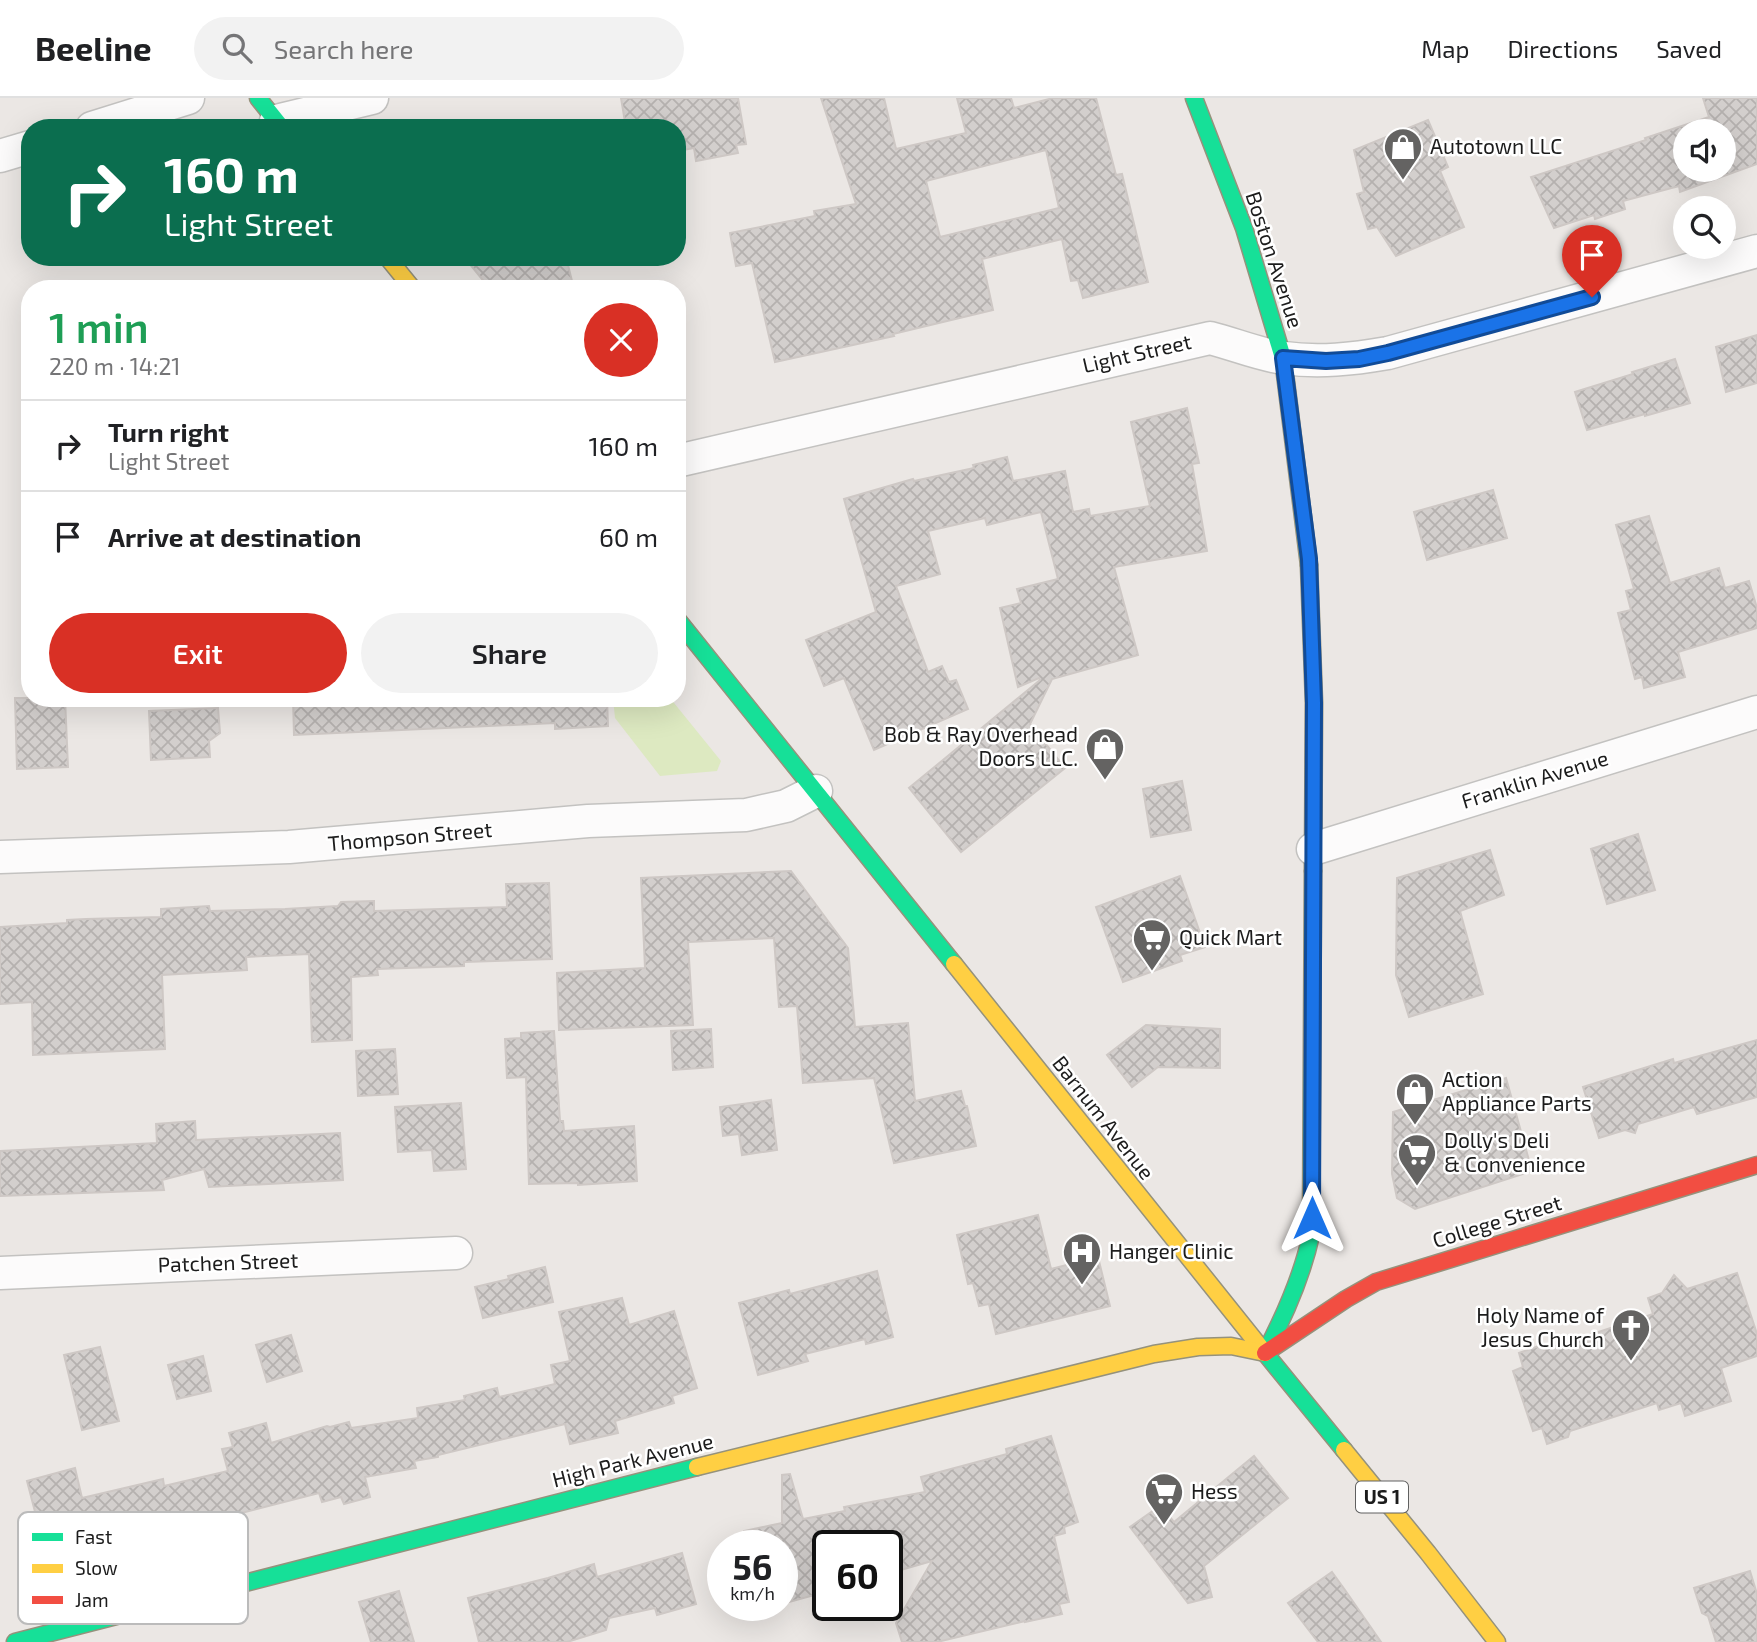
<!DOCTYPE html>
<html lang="en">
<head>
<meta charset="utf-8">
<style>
	:root { --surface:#fff; --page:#f2f2f2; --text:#202124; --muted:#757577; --line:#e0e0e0; --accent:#d93025 }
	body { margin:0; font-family:"Exo 2",sans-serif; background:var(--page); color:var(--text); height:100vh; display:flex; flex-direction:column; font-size:26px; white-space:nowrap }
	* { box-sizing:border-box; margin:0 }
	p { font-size:23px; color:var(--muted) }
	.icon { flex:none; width:38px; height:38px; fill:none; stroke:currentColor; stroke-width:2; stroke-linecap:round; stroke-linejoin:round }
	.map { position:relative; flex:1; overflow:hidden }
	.side { position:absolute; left:21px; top:182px; width:665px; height:427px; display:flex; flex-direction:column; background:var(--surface); border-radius:28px; box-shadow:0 7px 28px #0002 }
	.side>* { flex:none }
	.banner { position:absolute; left:21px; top:21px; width:665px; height:147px; border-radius:28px; box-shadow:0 7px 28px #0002; background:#0b6e4f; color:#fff; overflow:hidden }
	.tools { position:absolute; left:1673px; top:21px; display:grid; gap:14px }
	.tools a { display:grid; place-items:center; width:63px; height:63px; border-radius:50%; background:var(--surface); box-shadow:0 7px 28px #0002; font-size:35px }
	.speed { position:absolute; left:707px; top:1432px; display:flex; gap:14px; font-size:35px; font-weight:700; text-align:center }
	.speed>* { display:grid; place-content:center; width:91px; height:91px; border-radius:50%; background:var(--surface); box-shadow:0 7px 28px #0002; line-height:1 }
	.speed small { font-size:18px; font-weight:400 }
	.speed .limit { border:4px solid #111; border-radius:10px; background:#fff; color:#111 }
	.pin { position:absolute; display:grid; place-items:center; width:60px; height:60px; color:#fff; margin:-72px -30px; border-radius:50% 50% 50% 0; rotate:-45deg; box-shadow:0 0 7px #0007 }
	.pin .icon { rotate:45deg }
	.me { position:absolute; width:77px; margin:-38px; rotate:0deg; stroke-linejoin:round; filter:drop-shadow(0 0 5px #0008) }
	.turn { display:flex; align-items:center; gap:24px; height:147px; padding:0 28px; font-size:32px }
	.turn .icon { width:91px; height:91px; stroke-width:2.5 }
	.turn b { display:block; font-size:49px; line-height:60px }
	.round { display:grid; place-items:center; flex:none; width:74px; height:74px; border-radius:37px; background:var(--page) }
	.head { display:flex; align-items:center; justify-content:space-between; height:119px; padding:0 28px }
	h1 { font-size:42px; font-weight:600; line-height:52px; color:#1e9e55 }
	.primary-button { display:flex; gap:14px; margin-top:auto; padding:14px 28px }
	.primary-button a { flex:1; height:80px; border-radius:42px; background:var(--accent); color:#fff; font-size:28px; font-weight:600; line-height:80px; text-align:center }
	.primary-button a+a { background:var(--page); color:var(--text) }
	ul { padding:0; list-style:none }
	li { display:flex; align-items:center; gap:21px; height:91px; padding:0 28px; border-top:2px solid var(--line) }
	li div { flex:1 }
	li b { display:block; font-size:26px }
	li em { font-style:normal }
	header { display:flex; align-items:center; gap:42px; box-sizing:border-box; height:98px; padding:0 35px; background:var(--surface); border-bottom:2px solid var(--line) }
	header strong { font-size:33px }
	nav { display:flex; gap:38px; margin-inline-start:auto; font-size:24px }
	.search { width:490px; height:63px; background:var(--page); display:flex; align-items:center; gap:18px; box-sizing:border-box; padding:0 24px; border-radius:38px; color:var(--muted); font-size:26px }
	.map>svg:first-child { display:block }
	.grass { fill:#dde9c1 }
	.building { fill:url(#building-cross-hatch); stroke:#cec8c5; stroke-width:2; fill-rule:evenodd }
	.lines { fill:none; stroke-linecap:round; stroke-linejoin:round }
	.street-casing { stroke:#c3c2c0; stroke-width:35 }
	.fast-casing { stroke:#95927c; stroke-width:19 }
	.slow-casing { stroke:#95927c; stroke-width:19 }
	.jam-casing { stroke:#95927c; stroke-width:19 }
	.street { stroke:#fcfbfb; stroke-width:32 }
	.fast { stroke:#16e098; stroke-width:16 }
	.slow { stroke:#ffcf43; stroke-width:16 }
	.jam { stroke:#f24e42; stroke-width:16 }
	.route-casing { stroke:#114b97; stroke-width:18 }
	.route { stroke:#1a73e8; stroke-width:12 }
	.labels { text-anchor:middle; stroke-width:5; stroke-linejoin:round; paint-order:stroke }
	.shield { fill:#fff; stroke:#606060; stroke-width:2 }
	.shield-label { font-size:19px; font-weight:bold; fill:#1c1c1c }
	.poi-label { font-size:21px; fill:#1c1c1c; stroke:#fff; text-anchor:start }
	.street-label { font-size:21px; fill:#1c1c1c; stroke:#fff }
	.key { fill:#fff; stroke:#bbb; stroke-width:2 }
	.key-label { font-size:19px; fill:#1c1c1c }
</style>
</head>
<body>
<header>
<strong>Beeline</strong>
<div class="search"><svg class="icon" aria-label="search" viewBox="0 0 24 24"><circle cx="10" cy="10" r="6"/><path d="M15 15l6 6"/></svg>Search here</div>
<nav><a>Map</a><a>Directions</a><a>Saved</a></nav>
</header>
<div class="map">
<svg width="1757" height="1544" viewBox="0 0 1757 1544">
	<defs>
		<pattern id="building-cross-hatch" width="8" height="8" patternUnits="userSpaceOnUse" patternTransform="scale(1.75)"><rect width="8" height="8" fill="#d3cfcd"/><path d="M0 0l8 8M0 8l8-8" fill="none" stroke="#b5b1af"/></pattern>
	</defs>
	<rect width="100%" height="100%" fill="#ebe7e4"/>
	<polygon class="grass" points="613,600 670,600 721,663 717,673 660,678 615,620"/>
	<g class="building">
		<polygon points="621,0 738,0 746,46 736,47 738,55 696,63 694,50 677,53 677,30 626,30"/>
		<path d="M 821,0 L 884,0 L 896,51 L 966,35 L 957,0 L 1011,0 L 1014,10 L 1053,0 L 1096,0 L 1116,77 L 1122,76 L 1148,184 L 1083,200 L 1078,182 L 1071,183 L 1062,141 L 982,161 L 993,212 L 893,236 L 894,238 L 775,264 L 752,165 L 736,168 L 730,135 L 815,118 L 814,113 L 856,106 ZM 1046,52 L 1059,110 L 940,139 L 926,83 Z"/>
		<path d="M 1703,0 L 1757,0 L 1757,66 L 1680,94 L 1679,88 L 1623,103 L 1625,111 L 1595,121 L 1594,117 L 1554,130 L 1531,79 L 1646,42 L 1645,40 L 1709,19 ZM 1685,33 L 1724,33 L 1724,72 L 1685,72 Z"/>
		<polygon points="1428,22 1448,69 1440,73 1464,129 1396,158 1377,129 1368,131 1357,96 1364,94 1354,52"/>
		<polygon points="464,159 566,159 574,191 490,191"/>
		<polygon points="1757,237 1757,285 1726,294 1716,249"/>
		<polygon points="1675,261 1690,305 1645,318 1645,316 1587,332 1575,294 1633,276 1632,274"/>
		<polygon points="1187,310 1199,365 1192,366 1207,453 1114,469 1138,557 1052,581 1030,626 1065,670 961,754 909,690 1040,582 1039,580 1018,589 1000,510 1021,505 1017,491 1058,481 1041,414 987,427 985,420 928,433 940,476 896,488 928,574 942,568 949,584 956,582 968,611 874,652 844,580 824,588 806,542 876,514 844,401 913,381 914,383 974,370 973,367 1007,359 1013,383 1065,373 1073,414 1089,411 1090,418 1150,408 1131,324"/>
		<polygon points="1493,392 1507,440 1427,462 1414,414"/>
		<polygon points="1649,418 1670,485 1719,470 1725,490 1749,483 1757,510 1757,530 1678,554 1685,579 1644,590 1642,579 1635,581 1618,515 1631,512 1626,493 1634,491 1616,427"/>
		<polygon points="15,600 65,600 68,669 17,671"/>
		<polygon points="293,600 607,600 608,628 555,631 555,625 294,637"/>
		<polygon points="218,610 220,635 209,643 210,659 151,662 149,613"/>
		<polygon points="1182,683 1191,732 1151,739 1143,691"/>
		<polygon points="1638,736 1655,792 1607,806 1591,751"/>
		<polygon points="1490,752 1504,797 1460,813 1483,896 1409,919 1396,877 1397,780"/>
		<polygon points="791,773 848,850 855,929 908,925 915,1003 961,993 965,1008 967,1008 976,1048 894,1065 874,980 803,985 797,908 779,909 774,840 688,844 693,927 559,932 557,875 645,870 641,780"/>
		<polygon points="1180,778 1205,849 1180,857 1182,863 1123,884 1096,809"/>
		<polygon points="549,785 552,861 464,864 464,868 377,871 378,877 351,879 352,942 312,944 309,856 246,859 247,872 162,877 165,951 33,957 32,904 0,906 0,829 67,825 67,822 86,821 161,819 161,811 209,808 210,813 285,811 338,808 341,804 374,803 374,813 507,809 506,786"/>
		<polygon points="1146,927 1220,931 1220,970 1158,969 1132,989 1107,957"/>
		<polygon points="711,931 713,969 673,972 671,933"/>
		<polygon points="554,933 560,1023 563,1023 564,1033 634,1028 637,1083 578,1087 578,1085 529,1086 526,979 507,980 505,941 521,940 521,935"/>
		<polygon points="1757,942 1757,999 1697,1016 1694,1009 1638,1026 1635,1035 1625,1032 1599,1040 1583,989 1673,961 1674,965"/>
		<polygon points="395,951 398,996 358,998 356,953"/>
		<polygon points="1506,980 1532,1073 1415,1111 1397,1100 1392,1076 1393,1014"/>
		<polygon points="771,1002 777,1052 742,1057 739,1036 723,1038 720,1009"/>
		<polygon points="461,1005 466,1071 434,1073 432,1052 398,1054 395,1009"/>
		<polygon points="195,1023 196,1042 340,1035 343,1082 209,1089 204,1071 162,1082 164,1092 0,1098 0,1053 157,1045 156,1026"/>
		<polygon points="1038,1117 1051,1171 1098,1159 1110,1208 996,1236 989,1206 979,1208 973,1185 968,1186 957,1137"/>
		<polygon points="545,1169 553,1204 483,1220 475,1189 509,1181 508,1178"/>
		<polygon points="877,1173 893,1239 866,1246 865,1241 805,1256 808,1263 758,1277 739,1205 789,1192 790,1196"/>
		<polygon points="1737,1175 1757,1236 1757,1258 1721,1270 1731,1303 1685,1318 1681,1305 1659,1312 1657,1305 1570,1333 1568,1339 1547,1346 1542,1330 1533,1333 1513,1273 1523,1269 1519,1255 1539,1248 1544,1252 1653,1216 1648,1200 1662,1195 1674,1177 1687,1191"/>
		<polygon points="622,1200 629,1227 674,1213 697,1290 672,1298 674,1305 615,1323 618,1335 570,1346 565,1326 438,1357 438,1359 414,1363 416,1370 365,1379 370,1399 344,1406 341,1399 322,1404 319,1395 191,1428 192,1431 174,1435 174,1437 139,1445 138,1444 55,1466 51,1455 46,1456 27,1383 75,1370 82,1400 163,1381 164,1388 228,1373 222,1351 233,1349 229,1335 266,1325 271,1345 327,1328 330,1329 349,1324 351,1330 418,1320 417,1310 465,1302 464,1298 497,1290 499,1299 555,1286 551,1267 570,1263 559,1214"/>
		<polygon points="291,1237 302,1273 267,1284 256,1247"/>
		<polygon points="100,1249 119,1323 82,1332 64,1257"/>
		<polygon points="203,1258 211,1293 177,1301 168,1267"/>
		<polygon points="1051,1338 1078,1424 1064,1429 1065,1435 1054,1438 1069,1504 1059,1506 1062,1516 1025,1524 1025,1523 937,1544 902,1544 896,1525 932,1463 887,1476 887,1447 811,1447 825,1494 782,1506 782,1447 745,1447 744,1433 782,1425 782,1377 790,1376 803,1421 845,1413 844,1409 925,1394 921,1379 1007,1356 1006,1351"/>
		<polygon points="1254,1358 1288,1400 1204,1468 1212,1499 1188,1505 1130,1429 1161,1407 1174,1424"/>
		<polygon points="682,1455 696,1506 657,1517 655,1510 609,1520 606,1532 567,1544 479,1544 468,1500 548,1480 594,1466 597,1479"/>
		<polygon points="1750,1473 1757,1496 1757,1544 1716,1544 1708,1518 1702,1515 1694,1490"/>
		<polygon points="1332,1474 1345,1492 1381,1544 1318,1544 1288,1505"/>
		<polygon points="399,1493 414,1544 371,1544 359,1504"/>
	</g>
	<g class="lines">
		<g class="street-casing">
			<g id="street">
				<polyline points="276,23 372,0"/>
				<polyline points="92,30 188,0"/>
				<polyline points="0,58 30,49"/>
				<path d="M 677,363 L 1210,240 C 1234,246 1260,257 1284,260 C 1319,265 1353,261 1388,255 L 1757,153"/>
				<polyline points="1313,751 1757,614"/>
				<polyline points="0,759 289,749 588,723 746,717 786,708 816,693"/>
				<polyline points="0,1175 456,1155"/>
			</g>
		</g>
		<g class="fast-casing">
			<g id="fast">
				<polyline points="258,0 282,30"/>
				<polyline points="1194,0 1244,130 1283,260 1309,467"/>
				<polyline points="677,521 954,866"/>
				<path d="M 1313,773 L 1311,1137 C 1302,1179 1285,1217 1265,1255 L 1344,1352"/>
				<polyline points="15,1544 697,1369"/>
			</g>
		</g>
		<g class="slow-casing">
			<g id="slow">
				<polyline points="387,159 413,191"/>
				<polyline points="1309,467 1314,605 1313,773"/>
				<polyline points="954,866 1265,1255"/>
				<polyline points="1344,1352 1428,1455 1497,1544"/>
				<polyline points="697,1369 1154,1256 1198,1249 1231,1248 1265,1255"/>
			</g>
		</g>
		<g class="jam-casing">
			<polyline id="jam" points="1265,1255 1346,1201 1376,1184 1757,1067"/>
		</g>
		<use href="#street" class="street"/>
		<use href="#fast" class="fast"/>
		<use href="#slow" class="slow"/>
		<use href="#jam" class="jam"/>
	</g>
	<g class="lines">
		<g class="route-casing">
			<polyline id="route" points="1312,1120 1314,605 1309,461 1283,260 1326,263 1359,261 1388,255 1592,199"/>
		</g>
		<use href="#route" class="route"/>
	</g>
	<defs>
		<g id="shop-pin" transform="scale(2.0125)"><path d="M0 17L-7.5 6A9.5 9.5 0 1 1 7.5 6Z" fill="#646362" stroke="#fff"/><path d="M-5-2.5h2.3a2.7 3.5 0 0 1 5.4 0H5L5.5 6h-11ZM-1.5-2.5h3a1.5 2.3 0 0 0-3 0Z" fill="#fff"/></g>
		<g id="supermarket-pin" transform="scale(2.0125)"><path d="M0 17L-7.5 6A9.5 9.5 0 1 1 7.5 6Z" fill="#646362" stroke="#fff"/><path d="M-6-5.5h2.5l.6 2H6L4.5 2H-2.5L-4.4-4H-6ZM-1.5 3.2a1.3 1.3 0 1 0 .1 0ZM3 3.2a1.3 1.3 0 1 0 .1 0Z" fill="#fff"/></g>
		<g id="hospital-pin" transform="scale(2.0125)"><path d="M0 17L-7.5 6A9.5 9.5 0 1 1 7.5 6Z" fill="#646362" stroke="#fff"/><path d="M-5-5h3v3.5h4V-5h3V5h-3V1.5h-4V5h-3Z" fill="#fff"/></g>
		<g id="church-pin" transform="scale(2.0125)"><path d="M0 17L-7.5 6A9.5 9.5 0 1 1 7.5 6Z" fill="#646362" stroke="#fff"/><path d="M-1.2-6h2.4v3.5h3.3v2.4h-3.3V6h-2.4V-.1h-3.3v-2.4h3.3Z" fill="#fff"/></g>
	</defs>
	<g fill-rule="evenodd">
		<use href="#shop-pin" x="1403" y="49"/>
		<use href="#shop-pin" x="1105" y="649"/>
		<use href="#supermarket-pin" x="1152" y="840"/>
		<use href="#shop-pin" x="1415" y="994"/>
		<use href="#supermarket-pin" x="1417" y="1055"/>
		<use href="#hospital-pin" x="1082" y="1154"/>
		<use href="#church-pin" x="1631" y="1230"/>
		<use href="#supermarket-pin" x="1164" y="1394"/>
	</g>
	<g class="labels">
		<rect class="shield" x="1356" y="1383.5" width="52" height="31" rx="5"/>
		<g class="shield-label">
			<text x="1382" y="1406">US 1</text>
		</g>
		<g class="poi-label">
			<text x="1430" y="56">Autotown LLC</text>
			<text x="1078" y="644" text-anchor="end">Bob &amp; Ray Overhead<tspan x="1078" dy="24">Doors LLC.</tspan></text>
			<text x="1179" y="847">Quick Mart</text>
			<text x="1442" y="989">Action<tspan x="1442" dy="24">Appliance Parts</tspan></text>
			<text x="1444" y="1050">Dolly's Deli<tspan x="1444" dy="24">&amp; Convenience</tspan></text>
			<text x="1109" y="1161">Hanger Clinic</text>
			<text x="1604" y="1225" text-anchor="end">Holy Name of<tspan x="1604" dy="24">Jesus Church</tspan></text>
			<text x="1191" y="1401">Hess</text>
		</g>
		<g class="street-label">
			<text transform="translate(1274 162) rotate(72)" y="7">Boston Avenue</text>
			<text transform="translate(1137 256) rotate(-13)" y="7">Light Street</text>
			<text transform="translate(1535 682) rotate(-17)" y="7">Franklin Avenue</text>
			<text transform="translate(410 739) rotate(-5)" y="7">Thompson Street</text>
			<text transform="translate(1103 1020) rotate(52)" y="7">Barnum Avenue</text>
			<text transform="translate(1497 1124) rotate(-17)" y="7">College Street</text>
			<text transform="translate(228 1165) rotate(-2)" y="7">Patchen Street</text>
			<text transform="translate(633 1363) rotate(-14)" y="7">High Park Avenue</text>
		</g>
	</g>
	<rect x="18" y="1414" width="230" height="112" rx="10" class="key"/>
	<rect x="32" y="1435" width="31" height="8" fill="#16e098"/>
	<rect x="32" y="1466" width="31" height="9" fill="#ffcf43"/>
	<rect x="32" y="1498" width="31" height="8" fill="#f24e42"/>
	<g class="key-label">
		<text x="75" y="1446">Fast</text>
		<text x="75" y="1477">Slow</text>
		<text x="75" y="1509">Jam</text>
	</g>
</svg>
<div class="tools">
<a><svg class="icon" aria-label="sound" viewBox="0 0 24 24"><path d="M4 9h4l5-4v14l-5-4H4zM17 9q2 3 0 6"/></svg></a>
<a><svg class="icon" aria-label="search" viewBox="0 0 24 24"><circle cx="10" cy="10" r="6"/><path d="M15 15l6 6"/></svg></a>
</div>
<div class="speed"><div>56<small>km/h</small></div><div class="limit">60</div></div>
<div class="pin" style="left:1592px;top:199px;background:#d93025"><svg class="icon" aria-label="arrive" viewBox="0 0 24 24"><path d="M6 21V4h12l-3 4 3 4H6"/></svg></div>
<svg class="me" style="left:1312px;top:1120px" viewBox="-20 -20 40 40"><path d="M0-17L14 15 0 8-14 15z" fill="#1a73e8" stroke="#fff" stroke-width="4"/></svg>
<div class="banner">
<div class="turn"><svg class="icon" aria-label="right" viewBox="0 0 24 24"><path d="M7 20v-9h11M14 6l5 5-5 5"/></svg><div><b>160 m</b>Light Street</div></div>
</div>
<section class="side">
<div class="head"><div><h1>1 min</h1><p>220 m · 14:21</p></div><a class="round" style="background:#d93025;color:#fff"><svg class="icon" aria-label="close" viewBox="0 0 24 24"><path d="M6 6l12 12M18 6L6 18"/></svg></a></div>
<ul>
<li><svg class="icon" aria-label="right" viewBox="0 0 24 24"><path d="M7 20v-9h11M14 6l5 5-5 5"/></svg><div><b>Turn right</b><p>Light Street</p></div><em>160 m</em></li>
<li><svg class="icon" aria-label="arrive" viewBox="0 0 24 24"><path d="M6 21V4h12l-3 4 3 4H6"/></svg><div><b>Arrive at destination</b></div><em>60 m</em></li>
</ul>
<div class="primary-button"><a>Exit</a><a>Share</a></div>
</section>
</div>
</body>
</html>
